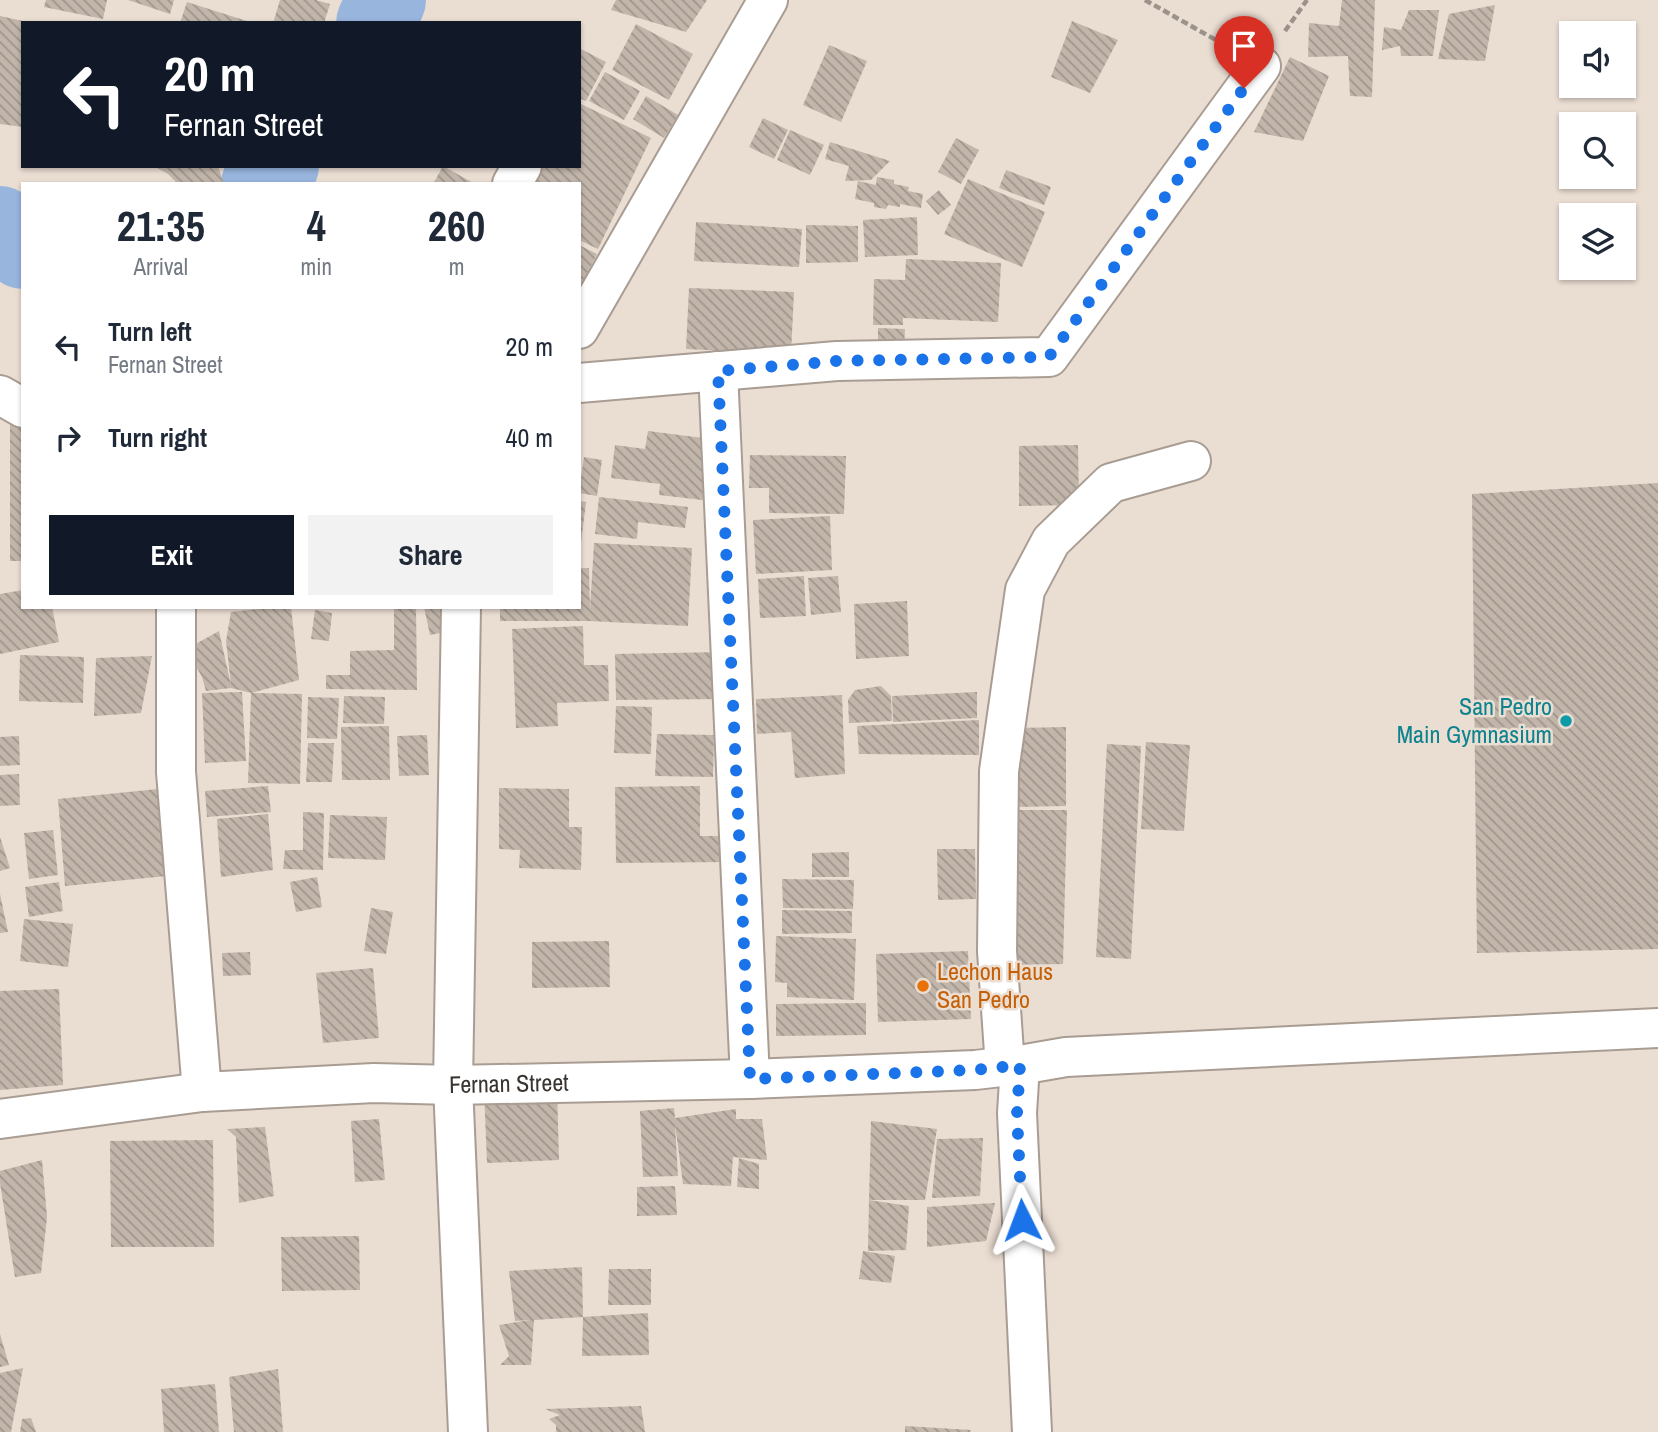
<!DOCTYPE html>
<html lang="en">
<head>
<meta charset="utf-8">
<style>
	:root { --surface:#fff; --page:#f2f2f3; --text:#1f2937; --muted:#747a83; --accent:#111827 }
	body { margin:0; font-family:"Archivo Narrow",sans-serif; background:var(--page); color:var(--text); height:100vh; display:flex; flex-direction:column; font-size:26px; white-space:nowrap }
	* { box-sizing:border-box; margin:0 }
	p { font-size:23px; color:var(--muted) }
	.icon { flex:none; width:38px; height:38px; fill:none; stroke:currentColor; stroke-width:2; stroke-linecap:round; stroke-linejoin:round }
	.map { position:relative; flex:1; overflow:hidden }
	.panel { position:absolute; left:21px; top:182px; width:560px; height:427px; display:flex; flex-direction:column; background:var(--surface); border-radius:0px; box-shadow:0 2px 5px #0004 }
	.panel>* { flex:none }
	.hud { position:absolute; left:21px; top:21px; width:560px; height:147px; border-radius:0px; box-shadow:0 2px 5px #0004; background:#111827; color:#fff; overflow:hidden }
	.tools { position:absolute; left:1559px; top:21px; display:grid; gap:14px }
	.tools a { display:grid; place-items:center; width:77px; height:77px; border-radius:0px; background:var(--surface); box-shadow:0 2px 5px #0004; font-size:35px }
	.pin { position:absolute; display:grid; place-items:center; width:60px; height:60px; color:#fff; margin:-72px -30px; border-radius:50% 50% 50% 0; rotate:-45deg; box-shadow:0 0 7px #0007 }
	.pin .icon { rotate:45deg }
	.me { position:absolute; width:77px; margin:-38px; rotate:357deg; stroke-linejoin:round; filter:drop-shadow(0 0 5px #0008) }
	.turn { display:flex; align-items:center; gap:24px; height:147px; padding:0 28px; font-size:32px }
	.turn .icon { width:91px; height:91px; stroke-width:2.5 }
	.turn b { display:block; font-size:49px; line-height:60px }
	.eta { display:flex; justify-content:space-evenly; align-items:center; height:119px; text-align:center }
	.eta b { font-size:42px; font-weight:700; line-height:49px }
	.cta { display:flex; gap:14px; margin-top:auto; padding:14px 28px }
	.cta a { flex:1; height:80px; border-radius:0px; background:var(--accent); color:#fff; font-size:28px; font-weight:700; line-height:80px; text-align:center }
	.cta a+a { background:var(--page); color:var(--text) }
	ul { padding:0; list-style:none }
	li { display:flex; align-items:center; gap:21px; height:91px; padding:0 28px }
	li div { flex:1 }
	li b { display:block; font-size:26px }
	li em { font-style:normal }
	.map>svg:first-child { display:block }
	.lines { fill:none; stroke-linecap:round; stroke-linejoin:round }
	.river { stroke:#98b5de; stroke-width:80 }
	.building { fill:url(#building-back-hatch) }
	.minor-casing { stroke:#a99d93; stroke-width:42 }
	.path { stroke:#9b928a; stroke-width:4.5; stroke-dasharray:7 3.5; stroke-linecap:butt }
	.minor { stroke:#fff; stroke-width:38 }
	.route { stroke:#1a73e8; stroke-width:12; stroke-dasharray:0 21.6 }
	.culture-dot { fill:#0f9aa8; stroke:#eaddd2; stroke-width:2.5 }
	.food-dot { fill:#e8710a; stroke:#eaddd2; stroke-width:2.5 }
	.labels { text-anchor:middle; stroke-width:5; stroke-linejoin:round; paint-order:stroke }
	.culture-label { font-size:24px; fill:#0d838f; stroke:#eaddd2; text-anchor:end }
	.food-label { font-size:24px; fill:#c56008; stroke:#eaddd2; text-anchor:start }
	.street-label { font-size:24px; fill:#393430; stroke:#eaddd2 }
</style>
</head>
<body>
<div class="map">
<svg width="1658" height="1432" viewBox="0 0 1658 1432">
	<defs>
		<pattern id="building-back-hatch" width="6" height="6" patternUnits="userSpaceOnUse" patternTransform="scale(1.75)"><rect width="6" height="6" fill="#c2b6ab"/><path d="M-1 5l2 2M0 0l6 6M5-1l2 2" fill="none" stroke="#9f958c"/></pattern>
	</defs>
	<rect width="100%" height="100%" fill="#eaddd2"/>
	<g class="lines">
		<g class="river">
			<polyline points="376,23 386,0"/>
			<polyline points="261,184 279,166"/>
			<polyline points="0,226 23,249"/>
		</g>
	</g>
	<g class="building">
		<polygon points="46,0 107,0 103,19 44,7"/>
		<polygon points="128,0 174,0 170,14"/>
		<polygon points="280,0 316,0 330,4 324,23 273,23"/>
		<polygon points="616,0 707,0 686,32 611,10"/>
		<polygon points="1342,0 1375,0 1372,97 1350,96 1348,56 1308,57 1309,23 1339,26"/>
		<polygon points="187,2 250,22 250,23 180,23"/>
		<polygon points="1495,5 1485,61 1438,59 1449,14"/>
		<polygon points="1409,10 1439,10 1433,56 1401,56 1400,46 1382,50 1384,27 1401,30"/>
		<polygon points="0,16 23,21 23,127 0,124"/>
		<polygon points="1072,21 1118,40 1090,93 1051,77"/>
		<polygon points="636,24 693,54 669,100 612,70"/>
		<polygon points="829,45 867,61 841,122 803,105"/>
		<polygon points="579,48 606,62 586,101 579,98"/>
		<polygon points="1290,57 1329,76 1303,141 1254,132"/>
		<polygon points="605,72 640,91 624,120 589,101"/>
		<polygon points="646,96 678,115 664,138 633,119"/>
		<polygon points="579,103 651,138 598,249 579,240 579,184 536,184 544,166 579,166"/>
		<polygon points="763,118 788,130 774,159 749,147"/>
		<polygon points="790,130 824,145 810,175 777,160"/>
		<polygon points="956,138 979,150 961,184 938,172"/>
		<polygon points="830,142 890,161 871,180 845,181 849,166 825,159"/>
		<polygon points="154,166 218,166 224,184 178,184 168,174"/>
		<polygon points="443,166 475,184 433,184"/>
		<polygon points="1006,170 1051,187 1044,205 999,188"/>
		<polygon points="877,177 894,180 894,184 909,187 908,191 923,194 921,208 900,204 900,207 888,205 886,209 874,207 874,203 855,199 858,181 876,185"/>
		<polygon points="968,179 1045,212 1022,267 944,234"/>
		<polygon points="939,190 951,205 938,215 926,201"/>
		<polygon points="917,217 918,255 865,257 863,220"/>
		<polygon points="696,222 802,229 799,267 694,261"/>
		<polygon points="806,225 858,226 858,262 806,263"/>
		<polygon points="579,245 597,254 579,290"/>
		<polygon points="906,259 1001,263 998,322 903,318 903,325 873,325 874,279 905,280"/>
		<polygon points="689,288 794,292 791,354 686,349"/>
		<polygon points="878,328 905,329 904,348 878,347"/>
		<polygon points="10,420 23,427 23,561 10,561"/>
		<polygon points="648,431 703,438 702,447 718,449 711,501 659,495 660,484 611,478 615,445 645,449"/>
		<polygon points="1078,445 1079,505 1019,506 1019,446"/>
		<polygon points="750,455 846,456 844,514 769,513 769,488 749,488"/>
		<polygon points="584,457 602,460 597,496 579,493"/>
		<polygon points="1658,483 1658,949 1477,953 1472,494"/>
		<polygon points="599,497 688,507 685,528 638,522 637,539 595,534"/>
		<polygon points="579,501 586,502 581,542 579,542"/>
		<polygon points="830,516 832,570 756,574 753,520"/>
		<polygon points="594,543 692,548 688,626 589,621 500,621 500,607 579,607 579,568 589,568 590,609"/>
		<polygon points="804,576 806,616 760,618 758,579"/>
		<polygon points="838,576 841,612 811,615 808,578"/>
		<polygon points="23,590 23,607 52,607 59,642 0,654 0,594"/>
		<polygon points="907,601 909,656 856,659 854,604"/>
		<polygon points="278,607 291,607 299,680 251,693 231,688 206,691 202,677 193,661 190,647 219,631 231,685 226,641 231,612"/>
		<polygon points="394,607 416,607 417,690 326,689 326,675 350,675 350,651 394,650"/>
		<polygon points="424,607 446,607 450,631 430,635"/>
		<polygon points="315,610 332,613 329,641 311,639"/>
		<polygon points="583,626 584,665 608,665 609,701 557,703 558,726 516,728 512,629"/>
		<polygon points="722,652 723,699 616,700 615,654"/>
		<polygon points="20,655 84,657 83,703 19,701"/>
		<polygon points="152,656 141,713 94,716 96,658"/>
		<polygon points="881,686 891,696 892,721 849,723 848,700 855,690"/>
		<polygon points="242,692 246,761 205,763 202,693"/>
		<polygon points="977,692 977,718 893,722 892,696"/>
		<polygon points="251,693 302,694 300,784 248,783"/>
		<polygon points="842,695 845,774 795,778 791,732 757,734 756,699"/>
		<polygon points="344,696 385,697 384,724 343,723"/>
		<polygon points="308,697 339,698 337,739 307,738"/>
		<polygon points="616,706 652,707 651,754 614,753"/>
		<polygon points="979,720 979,755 859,754 857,726"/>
		<polygon points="389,726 390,780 342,780 341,727"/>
		<polygon points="1066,727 1066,806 1017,807 1016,728"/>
		<polygon points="657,734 714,735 713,777 655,776"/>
		<polygon points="427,735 429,775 399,776 397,736"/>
		<polygon points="19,736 20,765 0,766 0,737"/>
		<polygon points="1146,742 1190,745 1184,831 1141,829"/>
		<polygon points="308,743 334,743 332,782 306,782"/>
		<polygon points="1107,744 1141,746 1131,959 1096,957"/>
		<polygon points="19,774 20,805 0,806 0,775"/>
		<polygon points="268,786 271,812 207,817 205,791"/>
		<polygon points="700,786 700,836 729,836 730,862 616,863 615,787"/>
		<polygon points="168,788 177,875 65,886 58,799"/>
		<polygon points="499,788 569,789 569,827 582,827 581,870 519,868 520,850 499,849"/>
		<polygon points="1016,810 1067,810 1063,964 1013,965"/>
		<polygon points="303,812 324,813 323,870 283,869 285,850 303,850"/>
		<polygon points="268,814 273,870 221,877 217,819"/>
		<polygon points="330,815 387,817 385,860 328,858"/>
		<polygon points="53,830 58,875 29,879 24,833"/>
		<polygon points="0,837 10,868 0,871"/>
		<polygon points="937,849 975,849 976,899 938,900"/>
		<polygon points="849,852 849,877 812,877 812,853"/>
		<polygon points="317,877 322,907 296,912 290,882"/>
		<polygon points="782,879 854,880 853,909 783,908"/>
		<polygon points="59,882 63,911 29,917 25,887"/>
		<polygon points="0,894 8,932 0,933"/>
		<polygon points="371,908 393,912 386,954 364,951"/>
		<polygon points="782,910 852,911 852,933 782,934"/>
		<polygon points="24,919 73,924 68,967 20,961"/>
		<polygon points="776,936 856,939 854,1000 787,997 787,983 775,982"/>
		<polygon points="609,941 610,987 532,988 532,942"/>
		<polygon points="968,951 971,1019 878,1022 876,954"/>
		<polygon points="250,952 251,975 223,976 222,953"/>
		<polygon points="373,968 379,1038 323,1043 316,973"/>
		<polygon points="59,989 63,1085 0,1090 0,991"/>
		<polygon points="866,1003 866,1035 776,1036 776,1004"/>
		<polygon points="557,1088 559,1160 487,1163 484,1090"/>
		<polygon points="674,1108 675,1118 736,1109 736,1119 762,1119 767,1160 733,1157 731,1186 683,1184 675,1124 678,1176 643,1177 640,1111"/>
		<polygon points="379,1119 385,1180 355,1182 351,1121"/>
		<polygon points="871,1121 937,1129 925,1200 869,1200"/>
		<polygon points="265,1127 274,1196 239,1203 236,1137 227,1129"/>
		<polygon points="983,1138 980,1196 932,1198 937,1139"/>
		<polygon points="213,1140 214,1247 111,1247 110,1141"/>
		<polygon points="739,1158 759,1164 759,1189 737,1187"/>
		<polygon points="42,1160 47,1217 41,1273 15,1277 0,1183 0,1171"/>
		<polygon points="675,1186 677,1215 637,1216 637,1187"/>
		<polygon points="869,1200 909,1206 906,1250 868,1251"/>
		<polygon points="995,1203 986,1241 927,1247 927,1207"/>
		<polygon points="359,1236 360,1290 282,1291 281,1237"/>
		<polygon points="863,1251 895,1256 891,1283 859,1279"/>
		<polygon points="582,1267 583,1317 648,1313 649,1355 582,1356 583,1317 534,1320 531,1365 500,1365 509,1356 499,1325 530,1320 515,1321 509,1271"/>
		<polygon points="609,1269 651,1269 651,1305 608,1305"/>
		<polygon points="0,1334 9,1365 0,1367"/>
		<polygon points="23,1368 11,1432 0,1432 0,1373"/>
		<polygon points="278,1369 283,1432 234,1432 229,1377"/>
		<polygon points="215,1384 219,1432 164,1432 161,1389"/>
		<polygon points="641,1406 645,1432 556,1432 556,1425 549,1419 560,1415 545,1409"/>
		<polygon points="31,1418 36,1432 20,1432 22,1419"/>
		<polygon points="905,1426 971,1430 970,1432 905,1432"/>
	</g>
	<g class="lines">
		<g class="minor-casing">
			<g id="minor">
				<polyline points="512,184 522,166"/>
				<polyline points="579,329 768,0"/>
				<polyline points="718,371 750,1079"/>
				<polyline points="579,383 837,361 1049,357 1261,66"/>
				<polyline points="0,395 23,408"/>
				<polyline points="176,607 176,772 202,1092"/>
				<polyline points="461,607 453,1085 468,1432"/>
				<polyline points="1020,1065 1017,1113 1032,1432"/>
				<polyline points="1005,1067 997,951 999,771 1025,590 1051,541 1111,483 1191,461"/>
				<path id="s1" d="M 0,1119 L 202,1092 L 374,1083 L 453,1085 L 750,1079 L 975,1070 L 1020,1065 L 1066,1057 L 1658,1028"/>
			</g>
		</g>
		<g class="path">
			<polyline points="1145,0 1223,44"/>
			<polyline points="1285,31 1307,0"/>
		</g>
		<use href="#minor" class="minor"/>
	</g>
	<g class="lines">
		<polyline class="route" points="1022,1220 1017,1114 1020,1065 975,1070 750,1079 718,371 837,361 1049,357 1244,88"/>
	</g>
	<circle class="culture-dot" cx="1566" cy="721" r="7"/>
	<circle class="food-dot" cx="923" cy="986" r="7"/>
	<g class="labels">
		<g class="culture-label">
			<text x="1552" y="715">San Pedro<tspan x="1552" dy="28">Main Gymnasium</tspan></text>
		</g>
		<g class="food-label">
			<text x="937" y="980">Lechon Haus<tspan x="937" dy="28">San Pedro</tspan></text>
		</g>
		<g class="street-label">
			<text dy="8" stroke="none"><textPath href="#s1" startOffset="511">Fernan Street</textPath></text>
		</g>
	</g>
</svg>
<div class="tools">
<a><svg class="icon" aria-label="sound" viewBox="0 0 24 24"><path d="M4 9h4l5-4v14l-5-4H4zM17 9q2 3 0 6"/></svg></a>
<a><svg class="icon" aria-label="search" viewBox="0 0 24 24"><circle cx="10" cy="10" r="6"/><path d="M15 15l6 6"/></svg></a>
<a><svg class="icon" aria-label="layers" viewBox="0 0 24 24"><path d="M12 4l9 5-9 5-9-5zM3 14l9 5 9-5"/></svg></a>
</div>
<div class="pin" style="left:1244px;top:88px;background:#d93025"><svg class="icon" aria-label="arrive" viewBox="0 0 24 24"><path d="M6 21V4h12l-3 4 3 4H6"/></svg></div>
<svg class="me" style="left:1022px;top:1220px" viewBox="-20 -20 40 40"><path d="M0-17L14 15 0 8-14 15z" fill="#1a73e8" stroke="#fff" stroke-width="4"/></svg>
<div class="hud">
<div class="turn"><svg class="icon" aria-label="left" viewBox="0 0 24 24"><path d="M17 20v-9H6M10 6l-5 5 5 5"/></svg><div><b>20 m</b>Fernan Street</div></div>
</div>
<section class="panel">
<div class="eta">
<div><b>21:35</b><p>Arrival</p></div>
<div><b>4</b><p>min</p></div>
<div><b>260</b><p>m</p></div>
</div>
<ul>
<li><svg class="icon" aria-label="left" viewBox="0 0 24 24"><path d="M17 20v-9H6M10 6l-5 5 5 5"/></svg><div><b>Turn left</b><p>Fernan Street</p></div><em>20 m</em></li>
<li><svg class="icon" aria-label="right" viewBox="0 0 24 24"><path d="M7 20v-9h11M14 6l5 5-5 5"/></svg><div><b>Turn right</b></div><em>40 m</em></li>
</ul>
<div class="cta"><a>Exit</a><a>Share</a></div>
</section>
</div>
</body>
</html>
